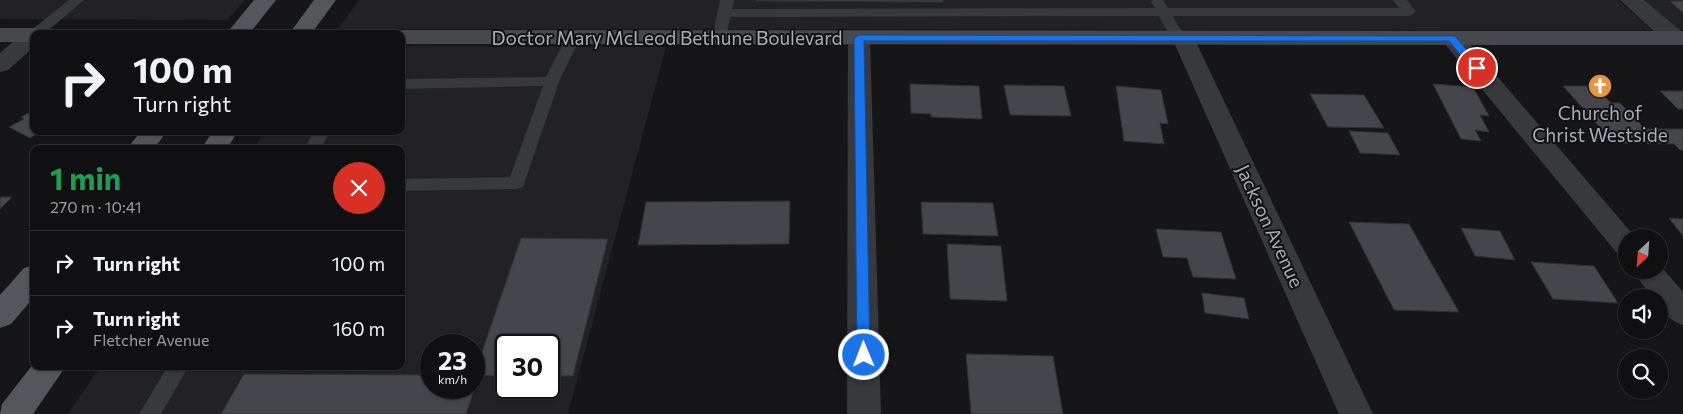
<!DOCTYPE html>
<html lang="en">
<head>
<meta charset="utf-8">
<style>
	:root { --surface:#101012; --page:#1e1e20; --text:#f1f3f6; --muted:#9c9d9f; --line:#303032 }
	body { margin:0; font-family:Commissioner,sans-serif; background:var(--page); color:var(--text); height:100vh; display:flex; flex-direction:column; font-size:19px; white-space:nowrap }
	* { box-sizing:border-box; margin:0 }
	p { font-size:16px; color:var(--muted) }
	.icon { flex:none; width:28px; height:28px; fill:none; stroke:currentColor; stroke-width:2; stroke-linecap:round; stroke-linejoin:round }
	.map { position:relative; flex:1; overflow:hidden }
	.panel { position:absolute; left:30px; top:145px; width:375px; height:225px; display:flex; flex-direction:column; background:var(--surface); border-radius:10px; box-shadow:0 1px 4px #0004,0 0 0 1px var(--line) }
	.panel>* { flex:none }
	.banner { position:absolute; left:30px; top:30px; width:375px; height:105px; border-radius:10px; box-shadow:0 1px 4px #0004,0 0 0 1px var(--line); background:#101012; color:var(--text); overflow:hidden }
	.needle { width:32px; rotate:205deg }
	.buttons { position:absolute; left:1618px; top:229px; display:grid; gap:10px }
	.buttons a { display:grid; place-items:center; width:50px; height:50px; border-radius:50%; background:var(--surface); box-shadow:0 1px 4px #0004,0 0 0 1px var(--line); font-size:25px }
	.speed { position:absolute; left:420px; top:334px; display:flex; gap:10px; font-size:25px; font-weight:700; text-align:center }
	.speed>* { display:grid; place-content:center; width:65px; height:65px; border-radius:50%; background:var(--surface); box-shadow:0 1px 4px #0004,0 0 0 1px var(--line); line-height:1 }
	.speed small { font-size:12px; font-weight:400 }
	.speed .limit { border:2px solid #111; border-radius:8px; background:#fff; color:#111 }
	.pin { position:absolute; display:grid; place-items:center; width:42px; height:42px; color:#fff; margin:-21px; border:2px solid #fff; border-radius:50%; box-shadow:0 1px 5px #0007 }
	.me { position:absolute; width:55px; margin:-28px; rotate:359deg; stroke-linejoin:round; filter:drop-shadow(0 0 4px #0008) }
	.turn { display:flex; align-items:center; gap:18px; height:105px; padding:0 20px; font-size:22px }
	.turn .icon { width:65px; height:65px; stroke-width:2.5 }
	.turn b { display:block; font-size:35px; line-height:42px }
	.round { display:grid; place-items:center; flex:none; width:52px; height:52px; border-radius:26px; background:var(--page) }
	.summary { display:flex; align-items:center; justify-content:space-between; height:85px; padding:0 20px }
	h1 { font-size:30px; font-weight:700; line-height:38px; color:#1e9e55 }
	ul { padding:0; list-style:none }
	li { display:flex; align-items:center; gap:15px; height:65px; padding:0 20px; border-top:1px solid var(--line) }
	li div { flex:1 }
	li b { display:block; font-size:19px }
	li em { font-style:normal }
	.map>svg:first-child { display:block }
	.built { fill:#222225; fill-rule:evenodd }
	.building { fill:#45464b; stroke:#303134 }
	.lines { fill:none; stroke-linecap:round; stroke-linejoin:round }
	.lane { fill:#37393c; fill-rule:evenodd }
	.street { fill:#37393c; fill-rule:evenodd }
	.secondary { fill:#45484c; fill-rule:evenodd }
	.primary { fill:#54565b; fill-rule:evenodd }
	.route { fill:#1a73e8; stroke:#114b97 }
	.labels { text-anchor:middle; stroke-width:4; stroke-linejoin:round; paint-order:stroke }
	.street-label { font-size:19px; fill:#a9afb7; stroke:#111113 }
	.poi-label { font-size:19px; fill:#a9afb7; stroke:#111113 }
</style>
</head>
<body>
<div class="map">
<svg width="1683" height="414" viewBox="0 0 1683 414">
	<rect width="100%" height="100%" fill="#161618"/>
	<g class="built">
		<polygon points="0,0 245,0 227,20 0,19"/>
		<polygon points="359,0 1618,0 1652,30 338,29"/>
		<polygon points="1643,0 1683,0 1683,30 1678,30"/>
		<path d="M 401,46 L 666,47 L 568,414 L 68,414 L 101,366 L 401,366 L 401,149 L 253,149 L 265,131 L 401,131 ZM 431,345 L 474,345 L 474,388 L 431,388 ZM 506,345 L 549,345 L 549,388 L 506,388 Z"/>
	</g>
	<g class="building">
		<polygon points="757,0 943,0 943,2 756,1"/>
		<polygon points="1670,1 1683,1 1683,13"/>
		<polygon points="910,84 979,86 982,119 931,117 931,114 911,113"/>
		<polygon points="1433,84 1473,87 1489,116 1480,115 1489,132 1475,130 1481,141 1461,139"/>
		<polygon points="1004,85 1064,86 1071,116 1010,115"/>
		<polygon points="1116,86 1161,90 1168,124 1160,123 1164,144 1124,141"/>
		<polygon points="1563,86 1595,86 1611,103 1620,103 1645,129 1683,129 1683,150 1680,150 1674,144 1614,143"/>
		<polygon points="1660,91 1683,91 1683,109 1678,109"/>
		<polygon points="1310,94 1364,95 1384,128 1328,127"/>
		<polygon points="34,110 34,131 41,131 30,138 9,127 24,119 21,117"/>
		<polygon points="1349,131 1388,133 1400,155 1360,153"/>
		<polygon points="0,197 12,197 0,209"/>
		<polygon points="790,201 789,244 638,245 646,202"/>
		<polygon points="921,202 993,203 998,236 923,234"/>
		<polygon points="1669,218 1683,219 1683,236"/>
		<polygon points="1349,222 1409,224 1459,312 1394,310"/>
		<polygon points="1461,228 1500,231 1515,260 1475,256"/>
		<polygon points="1156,229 1221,232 1236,279 1193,277 1187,258 1163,257"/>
		<polygon points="521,238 608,239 573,376 549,376 549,345 506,345 506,376 474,375"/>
		<polygon points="947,244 1001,246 1007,301 950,299"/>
		<polygon points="1531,262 1594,266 1618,303 1553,299"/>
		<polygon points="1202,293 1244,298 1249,319 1205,313"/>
		<polygon points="966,354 1053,356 1063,414 971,414"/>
		<polygon points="244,374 431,375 431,388 474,388 474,375 479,375 466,414 221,414"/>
	</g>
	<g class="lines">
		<g class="lane">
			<polygon points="69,0 84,0 44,34 34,34 34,38 30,37 28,34 30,31"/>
			<path d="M 720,0 L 734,0 L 732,9 L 1155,8 L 1151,2 L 1153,0 L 1163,0 L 1168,8 L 1399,8 L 1393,0 L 1407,0 L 1416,12 L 1409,16 L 1173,16 L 1178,26 L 1190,38 L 1188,41 C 1173,45 1165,28 1159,16 L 730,17 L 726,39 L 724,42 L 714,42 L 712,39 Z"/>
			<polygon points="573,34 578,35 580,38 560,79 523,187 517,189 401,191 401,179 510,177 543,86 401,89 401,79 546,77 566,38 568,35"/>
			<polygon points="314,131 330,131 320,149 304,149"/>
			<polygon points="168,366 189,366 161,414 139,414"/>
		</g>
		<g class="street">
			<polygon points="1620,0 1644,0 1683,33 1683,43 1675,45 1667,43"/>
			<polygon points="34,28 42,30 44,34 34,34 34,47 8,70 0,72 0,53 26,30"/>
			<polygon points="859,31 867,33 870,38 881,414 847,414 848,38 851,33"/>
			<polygon points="1183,31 1191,33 1194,38 1373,414 1339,414 1172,38 1175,33"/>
			<polygon points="1452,31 1460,33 1636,238 1626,238 1626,255 1616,252 1444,43 1441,38 1444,33"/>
			<path d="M 1659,264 L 1683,292 L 1683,325 C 1671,321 1659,311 1659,298 L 1653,298 L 1632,270 L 1659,270 Z"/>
		</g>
		<g class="secondary">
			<polygon points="0,28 34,28 42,30 44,34 34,34 34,42 0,42"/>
			<polygon points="401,30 1683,31 1683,45 401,44 401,34 392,34"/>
		</g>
		<g class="primary">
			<polygon points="254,0 276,0 249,34 226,34"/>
			<polygon points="314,0 336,0 311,34 289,34"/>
			<polygon points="141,131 167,131 154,149 127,149"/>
			<polygon points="213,131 238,131 227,149 201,149"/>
			<polygon points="34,265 34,297 11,324 0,328 0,295 24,268"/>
			<polygon points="34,363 34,366 66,366 33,414 0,414 2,404"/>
		</g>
	</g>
	<polygon class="route" points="859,35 1452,36 1455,36 1482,68 1477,71 1473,70 1449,41 864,41 870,355 868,358 864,360 859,358 857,355 854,38"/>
	<defs>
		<g id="church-disc" transform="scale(1.25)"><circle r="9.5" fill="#e49642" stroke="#111113"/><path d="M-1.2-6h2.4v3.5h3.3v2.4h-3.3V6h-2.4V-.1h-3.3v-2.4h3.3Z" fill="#fff"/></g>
	</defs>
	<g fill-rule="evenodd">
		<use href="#church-disc" x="1600" y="86"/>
	</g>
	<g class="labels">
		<g class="street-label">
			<text x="667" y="45">Doctor Mary McLeod Bethune Boulevard</text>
			<text transform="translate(1270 226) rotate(65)" y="7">Jackson Avenue</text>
		</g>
		<g class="poi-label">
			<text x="1600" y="120">Church of<tspan x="1600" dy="22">Christ Westside</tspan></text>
		</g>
	</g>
</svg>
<div class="buttons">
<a><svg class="needle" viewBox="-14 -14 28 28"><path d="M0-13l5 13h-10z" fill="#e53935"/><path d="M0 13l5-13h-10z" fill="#9c9d9f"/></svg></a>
<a><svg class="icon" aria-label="sound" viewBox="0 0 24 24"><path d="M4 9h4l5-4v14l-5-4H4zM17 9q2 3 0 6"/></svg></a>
<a><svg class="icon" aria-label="search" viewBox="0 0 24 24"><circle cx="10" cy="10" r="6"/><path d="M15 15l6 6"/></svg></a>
</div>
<div class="speed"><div>23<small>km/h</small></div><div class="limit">30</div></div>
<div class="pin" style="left:1477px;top:68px;background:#d93025"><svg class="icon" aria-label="arrive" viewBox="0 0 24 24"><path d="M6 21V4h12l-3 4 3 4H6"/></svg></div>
<svg class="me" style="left:864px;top:355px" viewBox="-20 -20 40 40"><circle r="17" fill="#1a73e8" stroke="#fff" stroke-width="3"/><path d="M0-11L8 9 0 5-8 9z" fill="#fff"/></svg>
<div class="banner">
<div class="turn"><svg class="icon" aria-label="right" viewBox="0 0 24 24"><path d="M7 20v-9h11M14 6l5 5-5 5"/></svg><div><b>100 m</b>Turn right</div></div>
</div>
<section class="panel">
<div class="summary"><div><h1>1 min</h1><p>270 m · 10:41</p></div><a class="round" style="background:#d93025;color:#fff"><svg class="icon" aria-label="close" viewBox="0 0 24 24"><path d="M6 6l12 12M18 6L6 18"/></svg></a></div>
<ul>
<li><svg class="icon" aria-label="right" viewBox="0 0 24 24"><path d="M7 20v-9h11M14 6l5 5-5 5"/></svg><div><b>Turn right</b></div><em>100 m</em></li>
<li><svg class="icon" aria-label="right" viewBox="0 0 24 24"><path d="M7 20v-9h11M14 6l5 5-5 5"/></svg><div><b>Turn right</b><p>Fletcher Avenue</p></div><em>160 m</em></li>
</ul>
</section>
</div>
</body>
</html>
